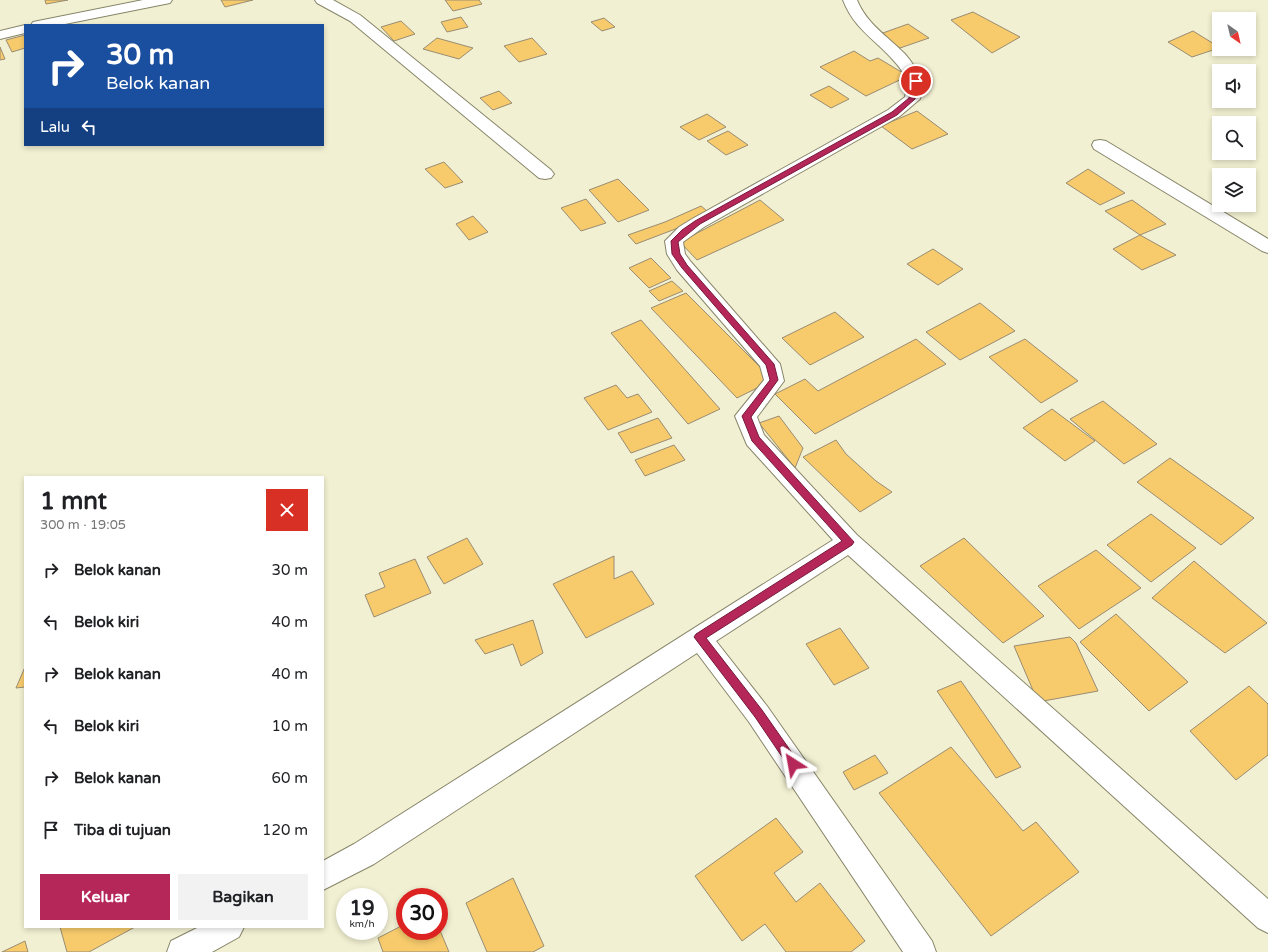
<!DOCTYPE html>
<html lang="id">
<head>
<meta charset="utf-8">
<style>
	:root { --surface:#fff; --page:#f2f2f2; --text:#202124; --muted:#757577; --accent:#b62759 }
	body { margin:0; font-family:"Varela Round",sans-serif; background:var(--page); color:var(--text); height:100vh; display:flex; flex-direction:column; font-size:15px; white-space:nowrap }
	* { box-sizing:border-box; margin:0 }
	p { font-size:13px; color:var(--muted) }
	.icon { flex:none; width:22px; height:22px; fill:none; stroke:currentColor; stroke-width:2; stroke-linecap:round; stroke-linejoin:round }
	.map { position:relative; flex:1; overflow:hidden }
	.panel { position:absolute; left:24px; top:476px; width:300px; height:452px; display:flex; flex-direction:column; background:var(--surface); border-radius:0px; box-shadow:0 2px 6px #0003 }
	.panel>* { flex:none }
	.banner { position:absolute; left:24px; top:24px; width:300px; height:122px; border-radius:0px; box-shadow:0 2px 6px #0003; background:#1a4fa0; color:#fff; overflow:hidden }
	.needle { width:26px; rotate:146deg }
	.buttons { position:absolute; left:1212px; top:12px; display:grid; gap:8px }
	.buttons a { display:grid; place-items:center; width:44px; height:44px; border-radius:0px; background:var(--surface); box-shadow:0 2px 6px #0003; font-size:20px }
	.speed { position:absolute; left:336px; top:888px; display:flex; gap:8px; font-size:20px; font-weight:700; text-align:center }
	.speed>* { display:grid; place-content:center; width:52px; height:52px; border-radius:50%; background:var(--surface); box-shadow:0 2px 6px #0003; line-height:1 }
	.speed small { font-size:10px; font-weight:400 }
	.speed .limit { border:6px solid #d22; background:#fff; color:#111 }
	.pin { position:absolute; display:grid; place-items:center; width:34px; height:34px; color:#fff; margin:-17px; border:2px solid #fff; border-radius:50%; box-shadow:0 1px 4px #0007 }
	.me { position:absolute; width:44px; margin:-22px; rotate:326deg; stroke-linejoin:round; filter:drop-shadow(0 0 3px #0008) }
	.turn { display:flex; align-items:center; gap:14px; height:84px; padding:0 16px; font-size:18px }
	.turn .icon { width:52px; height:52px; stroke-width:2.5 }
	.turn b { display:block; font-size:28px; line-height:34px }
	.then { display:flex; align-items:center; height:38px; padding:0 16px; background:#0003; gap:8px; font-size:15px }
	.round { display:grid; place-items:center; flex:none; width:42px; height:42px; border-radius:0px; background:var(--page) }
	.head { display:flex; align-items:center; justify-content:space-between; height:68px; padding:0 16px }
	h1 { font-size:24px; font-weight:800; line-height:30px }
	.button { display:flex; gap:8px; margin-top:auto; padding:8px 16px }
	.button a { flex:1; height:46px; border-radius:0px; background:var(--accent); color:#fff; font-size:16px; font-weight:800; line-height:46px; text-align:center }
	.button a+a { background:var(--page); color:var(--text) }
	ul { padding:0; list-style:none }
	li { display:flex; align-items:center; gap:12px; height:52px; padding:0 16px }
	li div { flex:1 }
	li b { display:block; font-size:15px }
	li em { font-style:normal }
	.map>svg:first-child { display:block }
	.building { fill:#f7cb6c; stroke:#998c72 }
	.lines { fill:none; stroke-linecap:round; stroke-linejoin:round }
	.minor-casing { stroke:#878569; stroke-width:2 }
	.minor { fill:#fff; fill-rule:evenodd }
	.route { fill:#b62759; stroke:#76193a }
</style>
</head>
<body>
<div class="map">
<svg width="1268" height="952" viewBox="0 0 1268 952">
	<rect width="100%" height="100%" fill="#f2f0d2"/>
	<g class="building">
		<polygon points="45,0 68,0 46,4"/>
		<polygon points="221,0 253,0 225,7"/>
		<polygon points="445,0 479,0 482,4 453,11"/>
		<polygon points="973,12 1020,37 992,53 951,20"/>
		<polygon points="461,17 468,27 447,32 441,22"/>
		<polygon points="604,18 615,27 602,31 591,22"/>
		<polygon points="401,21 415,34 394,41 381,27"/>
		<polygon points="908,24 929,38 900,48 880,34"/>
		<polygon points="1193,31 1219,47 1219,48 1192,57 1168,42"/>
		<polygon points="25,35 25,48 12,52 6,40"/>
		<polygon points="437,38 473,48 459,59 423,49"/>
		<polygon points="532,38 547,54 519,62 504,46"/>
		<polygon points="0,47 5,59 0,60"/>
		<polygon points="854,51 870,61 878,58 908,76 866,96 820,67"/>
		<polygon points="829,86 849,99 831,108 810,95"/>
		<polygon points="499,91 512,103 493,110 480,98"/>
		<polygon points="917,111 948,134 912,149 881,126"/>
		<polygon points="707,114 726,127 699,140 680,127"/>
		<polygon points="728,131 748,145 726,155 707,141"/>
		<polygon points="444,162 463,182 445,188 425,169"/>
		<polygon points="1088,169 1125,193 1100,205 1066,183"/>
		<polygon points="618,179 649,210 618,222 589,190"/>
		<polygon points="586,199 606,223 581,231 561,208"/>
		<polygon points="760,200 784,220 697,260 680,242"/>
		<polygon points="1132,200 1166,224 1140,235 1105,211"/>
		<polygon points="701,206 712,215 636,244 628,235 665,222"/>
		<polygon points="473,216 488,232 469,240 456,224"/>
		<polygon points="1140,235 1176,255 1142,270 1113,249"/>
		<polygon points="933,249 963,269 938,285 907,264"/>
		<polygon points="651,258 671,278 649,288 629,268"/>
		<polygon points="672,281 683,291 659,301 649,291"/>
		<polygon points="686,293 773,380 737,398 651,308"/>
		<polygon points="980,303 1015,331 960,360 926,332"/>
		<polygon points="835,312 864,337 810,365 782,338"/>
		<polygon points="641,320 720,409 688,424 611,333"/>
		<polygon points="916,339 946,364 815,434 775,394 805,379 818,391"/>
		<polygon points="1025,339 1078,381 1041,403 989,357"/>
		<polygon points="616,385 627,398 638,394 652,412 608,430 584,398"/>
		<polygon points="1103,401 1157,444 1124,464 1070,419"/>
		<polygon points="1052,409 1095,441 1065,461 1023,428"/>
		<polygon points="779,416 803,448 795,468 759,423"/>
		<polygon points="658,418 672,438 631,453 618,433"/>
		<polygon points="836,440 846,454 876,481 892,492 860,512 803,457"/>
		<polygon points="674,445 685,460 645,476 635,460"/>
		<polygon points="1170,458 1254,518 1221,545 1137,482"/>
		<polygon points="1151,514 1196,548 1151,582 1107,545"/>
		<polygon points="467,538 483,564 444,584 427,557"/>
		<polygon points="964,538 1044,616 1003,643 920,566"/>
		<polygon points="1096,550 1141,588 1079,629 1038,586"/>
		<polygon points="614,556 614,579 632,571 654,604 586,638 553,584"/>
		<polygon points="415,559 431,593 374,617 365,595 385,587 379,573"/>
		<polygon points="1194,561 1267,623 1225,653 1152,598"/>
		<polygon points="1116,614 1188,682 1149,711 1080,642"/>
		<polygon points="533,620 543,653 521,666 513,644 485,654 475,640"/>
		<polygon points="840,628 869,668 834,685 806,644"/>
		<polygon points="1070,637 1076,643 1098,691 1038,702 1014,646"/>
		<polygon points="25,667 25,687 16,688"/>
		<polygon points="961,681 1021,767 996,778 937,691"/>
		<polygon points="1249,686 1268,704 1268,755 1236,780 1190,731"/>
		<polygon points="951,747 1023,831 1036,822 1079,872 991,936 879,793"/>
		<polygon points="875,755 888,773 854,790 843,772"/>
		<polygon points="776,818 803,852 774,873 796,902 820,883 865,941 851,952 786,952 765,924 742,941 695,876"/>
		<polygon points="513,878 544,946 533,952 487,952 466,903"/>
		<polygon points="405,924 405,931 439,931 439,928 449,952 383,952 378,938"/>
		<polygon points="60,927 135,927 89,952 67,952"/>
		<polygon points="25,941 28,952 2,952"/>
	</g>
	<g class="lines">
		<g class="minor-casing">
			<g id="minor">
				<polygon points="143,0 172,0 170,3 60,25 31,25 33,22"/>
				<polygon points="315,0 333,0 360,15 551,170 554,174 551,178 545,179 539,178 350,21 317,3"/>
				<path d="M 843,0 L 857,0 C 867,24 886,35 904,53 C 912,61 917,72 924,81 L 920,99 L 900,116 L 704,227 L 683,242 L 685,254 L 691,262 L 780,364 L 784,381 L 757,417 L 764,435 L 857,535 L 1268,899 L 1268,933 L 1258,928 L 848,555 L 716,641 L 767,706 L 932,941 L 936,952 L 903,952 L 749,722 L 697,653 L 374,864 L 323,890 L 323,861 L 354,844 L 833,540 L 747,445 L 735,416 L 764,380 L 760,366 L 677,270 L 667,254 L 665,241 L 679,227 L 692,219 L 888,110 L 905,97 L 908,81 C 904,74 900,67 894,61 C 875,39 854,29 843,0 Z"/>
				<polygon points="25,25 25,33 0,39 0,31 25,25 27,25"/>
				<polygon points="1100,140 1106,141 1268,239 1268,253 1262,251 1094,149 1092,145 1094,141"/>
				<polygon points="199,927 244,927 239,937 212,952 167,952 171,941"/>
			</g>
		</g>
		<use href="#minor" class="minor"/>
	</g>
	<polygon class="route" points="913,80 919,81 915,99 897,115 700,224 678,242 680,254 687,265 774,364 778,380 751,417 759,437 854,542 852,545 706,638 762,710 797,760 798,764 797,767 793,769 789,767 755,717 694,637 696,634 842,541 752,441 742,416 770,380 766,365 682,268 672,254 671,241 682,230 695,221 892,112 909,98"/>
</svg>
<div class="buttons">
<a><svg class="needle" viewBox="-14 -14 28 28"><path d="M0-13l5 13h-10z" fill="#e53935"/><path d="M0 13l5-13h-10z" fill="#757577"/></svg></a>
<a><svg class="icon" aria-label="sound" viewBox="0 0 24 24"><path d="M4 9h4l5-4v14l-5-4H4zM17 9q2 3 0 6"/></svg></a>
<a><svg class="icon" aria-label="search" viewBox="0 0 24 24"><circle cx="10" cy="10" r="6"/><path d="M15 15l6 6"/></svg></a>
<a><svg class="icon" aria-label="layers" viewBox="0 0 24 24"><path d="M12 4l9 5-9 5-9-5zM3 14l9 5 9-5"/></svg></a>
</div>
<div class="speed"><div>19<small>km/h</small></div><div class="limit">30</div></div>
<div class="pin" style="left:916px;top:81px;background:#d93025"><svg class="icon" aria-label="arrive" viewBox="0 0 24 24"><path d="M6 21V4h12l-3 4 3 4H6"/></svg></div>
<svg class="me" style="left:793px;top:764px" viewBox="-20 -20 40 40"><path d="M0-17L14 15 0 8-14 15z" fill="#b62759" stroke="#fff" stroke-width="4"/></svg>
<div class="banner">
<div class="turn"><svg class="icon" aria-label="right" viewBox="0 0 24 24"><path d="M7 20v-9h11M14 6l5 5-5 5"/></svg><div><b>30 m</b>Belok kanan</div></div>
<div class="then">Lalu<svg class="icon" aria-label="left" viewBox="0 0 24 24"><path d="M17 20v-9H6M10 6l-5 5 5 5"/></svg></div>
</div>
<section class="panel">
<div class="head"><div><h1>1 mnt</h1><p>300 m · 19:05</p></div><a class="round" style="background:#d93025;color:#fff"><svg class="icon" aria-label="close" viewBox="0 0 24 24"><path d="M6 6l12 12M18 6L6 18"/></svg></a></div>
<ul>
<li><svg class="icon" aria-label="right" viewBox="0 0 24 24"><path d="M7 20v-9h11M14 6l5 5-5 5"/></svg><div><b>Belok kanan</b></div><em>30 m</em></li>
<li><svg class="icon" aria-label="left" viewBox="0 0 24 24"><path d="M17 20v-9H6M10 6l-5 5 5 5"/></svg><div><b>Belok kiri</b></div><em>40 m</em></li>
<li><svg class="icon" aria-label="right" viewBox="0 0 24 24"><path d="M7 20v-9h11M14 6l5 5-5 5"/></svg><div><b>Belok kanan</b></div><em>40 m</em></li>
<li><svg class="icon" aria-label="left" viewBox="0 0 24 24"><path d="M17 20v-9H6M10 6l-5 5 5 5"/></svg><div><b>Belok kiri</b></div><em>10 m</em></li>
<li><svg class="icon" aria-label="right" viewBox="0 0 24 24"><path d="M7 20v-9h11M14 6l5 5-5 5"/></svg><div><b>Belok kanan</b></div><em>60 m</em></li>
<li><svg class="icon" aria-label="arrive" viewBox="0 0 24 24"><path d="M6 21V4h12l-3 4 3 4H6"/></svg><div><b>Tiba di tujuan</b></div><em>120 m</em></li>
</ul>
<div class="button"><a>Keluar</a><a>Bagikan</a></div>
</section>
</div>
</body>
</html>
